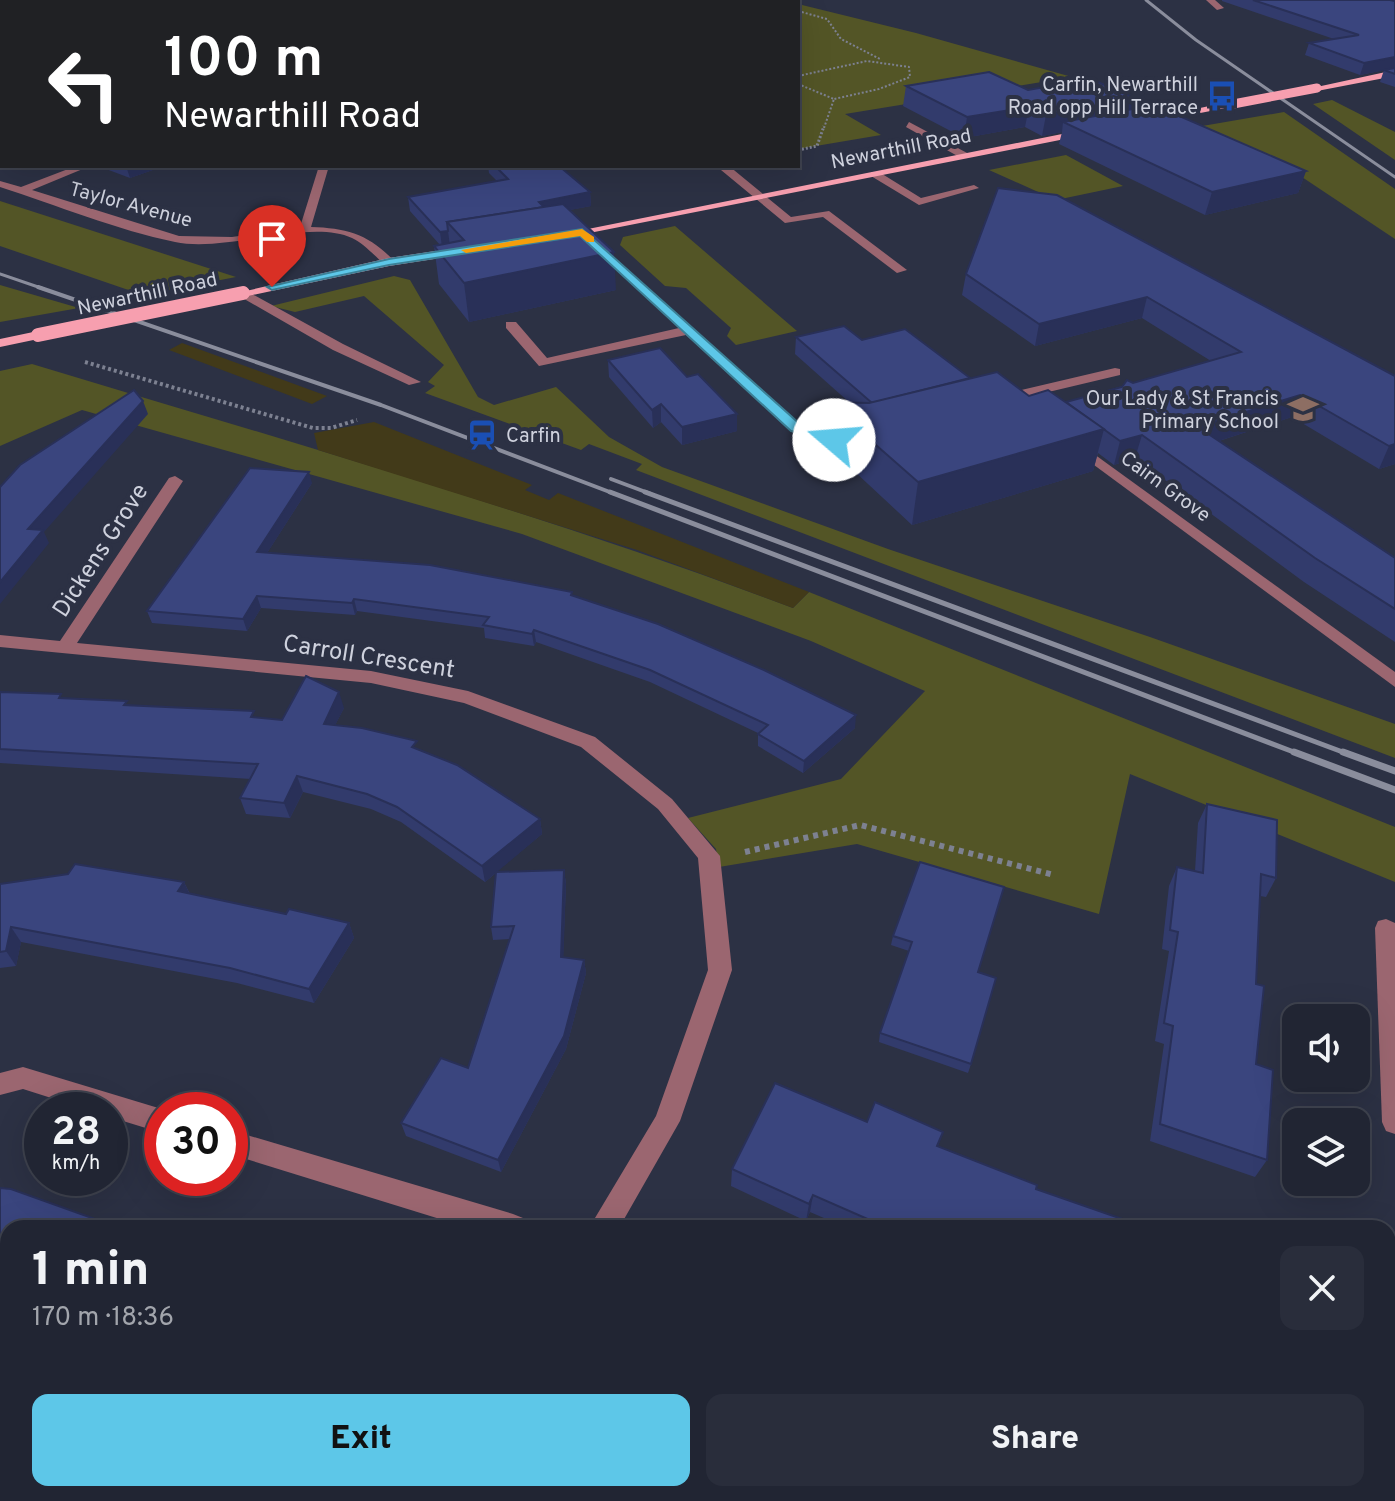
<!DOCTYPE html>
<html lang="en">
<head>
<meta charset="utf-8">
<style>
	:root { --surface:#212533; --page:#292d3b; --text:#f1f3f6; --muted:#a2a5ac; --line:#3e424e; --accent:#5dc7e8 }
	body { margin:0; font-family:Overpass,sans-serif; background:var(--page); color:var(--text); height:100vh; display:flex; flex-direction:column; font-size:30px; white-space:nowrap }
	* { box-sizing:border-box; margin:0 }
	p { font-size:26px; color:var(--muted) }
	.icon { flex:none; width:44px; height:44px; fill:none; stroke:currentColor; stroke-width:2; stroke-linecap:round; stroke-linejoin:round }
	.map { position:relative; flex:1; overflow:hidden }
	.sheet { position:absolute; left:0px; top:1220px; width:1396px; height:282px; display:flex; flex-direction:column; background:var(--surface); border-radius:24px 24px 0 0; box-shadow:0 8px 32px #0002,0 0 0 2px var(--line) }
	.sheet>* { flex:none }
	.top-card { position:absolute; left:0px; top:0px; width:800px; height:168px; box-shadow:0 8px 32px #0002,0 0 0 2px var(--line); background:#202124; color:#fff; overflow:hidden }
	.controls { position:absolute; left:1282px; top:1004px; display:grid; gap:16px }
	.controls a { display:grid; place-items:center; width:88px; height:88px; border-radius:16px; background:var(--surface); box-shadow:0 8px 32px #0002,0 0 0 2px var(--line); font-size:40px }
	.speed { position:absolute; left:24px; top:1092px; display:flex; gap:16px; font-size:40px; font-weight:700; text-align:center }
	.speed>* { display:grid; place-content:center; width:104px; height:104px; border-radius:50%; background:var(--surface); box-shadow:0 8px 32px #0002,0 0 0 2px var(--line); line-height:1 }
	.speed small { font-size:20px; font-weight:400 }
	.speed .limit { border:12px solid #d22; background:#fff; color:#111 }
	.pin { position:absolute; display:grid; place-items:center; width:68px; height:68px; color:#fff; margin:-82px -34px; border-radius:50% 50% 50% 0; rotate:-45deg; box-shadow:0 0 8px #0007 }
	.pin .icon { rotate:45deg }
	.me { position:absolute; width:88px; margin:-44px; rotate:288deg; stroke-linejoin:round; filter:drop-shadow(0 0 6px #0008) }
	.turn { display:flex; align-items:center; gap:28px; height:168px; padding:0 32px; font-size:36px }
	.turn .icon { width:104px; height:104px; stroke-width:2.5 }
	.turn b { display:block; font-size:56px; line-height:68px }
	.round { display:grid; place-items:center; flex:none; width:84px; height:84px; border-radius:16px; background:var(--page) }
	.head { display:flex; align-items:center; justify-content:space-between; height:136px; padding:0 32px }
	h1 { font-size:48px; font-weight:800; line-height:60px }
	.button { display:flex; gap:16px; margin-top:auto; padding:16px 32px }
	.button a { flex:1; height:92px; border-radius:16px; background:var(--accent); color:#111; font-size:32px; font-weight:800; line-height:92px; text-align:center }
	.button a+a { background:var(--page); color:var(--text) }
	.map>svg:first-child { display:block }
	.green { fill:#535526 }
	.sand { fill:#423a19 }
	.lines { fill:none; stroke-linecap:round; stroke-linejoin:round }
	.path-far3 { stroke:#7d8191; stroke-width:2; stroke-dasharray:2 2; stroke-linecap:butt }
	.path-far2 { stroke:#7d8191; stroke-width:3; stroke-dasharray:2 2; stroke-linecap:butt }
	.path-far1 { stroke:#7d8191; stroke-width:4; stroke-dasharray:3 3; stroke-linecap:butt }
	.path { stroke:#7d8191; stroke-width:6; stroke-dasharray:5 5; stroke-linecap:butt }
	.minor { fill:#9b6670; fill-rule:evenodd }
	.major { fill:#f79faf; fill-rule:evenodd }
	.rail-far3 { stroke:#8a8d9c; stroke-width:3 }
	.rail-far2 { stroke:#8a8d9c; stroke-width:4 }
	.rail-far1 { stroke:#8a8d9c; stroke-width:5 }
	.rail { stroke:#8a8d9c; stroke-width:7 }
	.major-bridge-far1 { stroke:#f79faf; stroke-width:9 }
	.major-bridge { stroke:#f79faf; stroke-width:14 }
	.wall { fill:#323b6c }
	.shaded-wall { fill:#293058 }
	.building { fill:#3a457e; stroke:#293058; stroke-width:2 }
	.route { fill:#5dc7e8; stroke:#3c8197; stroke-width:2 }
	.slow { fill:#f59e0b }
	.labels { text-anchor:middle; stroke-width:8; stroke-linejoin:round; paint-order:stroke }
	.far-poi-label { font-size:20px; fill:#ced1dd; stroke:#2c3144; text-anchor:end }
	.far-street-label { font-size:20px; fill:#ced1dd; stroke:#2c3144 }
	.street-label { font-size:24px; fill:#ced1dd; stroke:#2c3144 }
</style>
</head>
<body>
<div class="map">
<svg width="1395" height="1501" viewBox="0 0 1395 1501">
	<rect width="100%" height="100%" fill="#2c3144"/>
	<g class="green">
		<polygon points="457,0 779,0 788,2 461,2"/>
		<polygon points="798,4 916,33 1072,77 845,114 881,135 798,149"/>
		<polygon points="1332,100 1395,132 1395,160 1313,104"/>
		<polygon points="1284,112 1395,189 1395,239 1269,155 1179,130"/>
		<polygon points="1066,155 1123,186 1056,200 989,170"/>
		<polygon points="0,201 236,277 143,295 0,246"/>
		<polygon points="675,226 797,331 736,345 727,336 731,328 686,288 665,286 620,245 623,237"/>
		<polygon points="394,276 410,280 478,397 494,405 556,387 609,437 662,467 888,549 1150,637 1395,724 1395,758 636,470 642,464 589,444 581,450 425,393 435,386 428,382 444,365 364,296 295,312 271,306"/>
		<polygon points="0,285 79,308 0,322"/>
		<path d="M 32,364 C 287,441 543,514 793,608 L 809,592 L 1395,827 L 1395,882 L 1130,774 L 1099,914 L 857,844 L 719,867 L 716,849 L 688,818 L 841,779 L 925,691 L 811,641 L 522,534 L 82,410 L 0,446 L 0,371 Z"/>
	</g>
	<g class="sand">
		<polygon points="182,343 327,396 312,404 169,350"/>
		<polygon points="374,422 532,485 525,490 549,500 558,493 809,592 793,608 637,550 318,450 314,433"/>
	</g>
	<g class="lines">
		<g class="path-far3">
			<polyline points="479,0 484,2"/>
			<polyline points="600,0 605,2"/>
			<polyline points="760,0 767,2"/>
			<polyline points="798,11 827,19 841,39 880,59"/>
			<polyline points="798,76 867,61 909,67 910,77 879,89 834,99"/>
			<polyline points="798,84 834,99 824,128"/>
		</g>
		<polyline class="path-far2" points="798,150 817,146 824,126"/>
		<polyline class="path-far1" points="85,362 313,428 331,428 357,420"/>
		<polyline class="path" points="745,852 860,825 1054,875"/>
		<g class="minor">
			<polygon points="1206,0 1215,0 1224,8 1217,10"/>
			<polygon points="909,122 969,154 970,156 961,158 906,127"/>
			<path d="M 76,166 L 90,166 L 32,190 L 179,236 L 232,237 L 300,227 L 319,166 L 329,166 L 311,227 C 348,228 370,235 395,262 L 385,265 C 375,256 363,243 352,238 C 309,218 227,253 175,242 C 117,230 56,205 0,187 L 0,181 L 21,187 Z"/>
			<polygon points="721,166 729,166 791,217 829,211 907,270 897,273 823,217 785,223 721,170"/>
			<polygon points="871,172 879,172 921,198 974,185 979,188 919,205 871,176"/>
			<polygon points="597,242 801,425 835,436 853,437 853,443 834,444 791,431 686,335 539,366 506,328 506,322 516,322 547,358 679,328 593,248 593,244"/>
			<polygon points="243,289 343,344 421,382 409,385 333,350 239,296 239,290"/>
			<polygon points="1115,368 1120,369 1120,375 1019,399 1015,409 1003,406 1008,393"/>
			<polygon points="1076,441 1395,672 1395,687 1071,448 1071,442"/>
			<polygon points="175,476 183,481 77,643 371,671 468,691 595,737 672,799 720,856 732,970 680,1121 619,1228 589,1228 656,1116 708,970 698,858 658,809 581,747 464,703 371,683 0,647 0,635 60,641 169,478"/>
			<polygon points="1386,919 1395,923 1395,1134 1386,1131 1382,1122 1375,928 1378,921"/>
			<polygon points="23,1067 165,1110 162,1110 162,1133 110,1117 110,1110 89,1110 23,1089 0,1095 0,1073"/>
			<polygon points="230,1130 513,1214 523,1218 527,1228 469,1228 230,1154"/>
			<polygon points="1180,1494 1227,1494 1230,1501 1183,1501"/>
		</g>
		<g class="major">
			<polygon points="1395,70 1395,76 1317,91 1312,88"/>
			<polygon points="1228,102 1231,107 1149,123 1144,120"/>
			<polygon points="1087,129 1090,134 564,238 558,235"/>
			<polygon points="462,247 466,248 466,254 389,266 243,297 237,293 389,258"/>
			<polygon points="38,331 45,335 43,338 0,347 0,339"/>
		</g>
		<g class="rail-far3">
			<polyline points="1146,0 1196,40 1395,177"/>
			<polyline points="0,274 44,289"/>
		</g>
		<g class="rail-far2">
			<polyline points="38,287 381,405 615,494"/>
			<polyline points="611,479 651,494"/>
		</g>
		<g class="rail-far1">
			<polyline points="610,492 1299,754"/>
			<polyline points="645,492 1348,754"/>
		</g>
		<g class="rail">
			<polyline points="1294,752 1395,790"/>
			<polyline points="1343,752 1395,771"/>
		</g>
		<polyline class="major-bridge-far1" points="1228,105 1317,88"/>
		<polyline class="major-bridge" points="38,335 243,293"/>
	</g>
	<g class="wall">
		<polygon points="0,0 351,0 342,2 2,2 2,138 0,137"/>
		<polygon points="1222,0 1395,0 1395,87 1380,82 1384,70 1360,75 1305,55 1309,43 1334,39 1222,1"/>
		<polygon points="906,86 1028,90 1135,98 1133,109 1306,171 1298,193 1205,215 1059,144 1062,132 1042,136 1025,127 964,138 903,106"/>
		<polygon points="98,166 164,166 130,178"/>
		<polygon points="488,166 559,166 590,192 591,206 569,210 616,290 469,322 439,284 434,246 440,245 410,211 408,197 497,181 489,173"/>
		<polygon points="998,188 1395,376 1395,464 1379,469 1292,417 1219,441 1395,558 1395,642 1304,582 1135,458 1114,465 1098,453 1093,471 912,525 824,443 827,402 850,403 795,354 796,337 862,340 970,378 1029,396 1066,402 1211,361 1142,318 1035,346 962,295 966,274"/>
		<polygon points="608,360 737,431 682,445 661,422 653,428 609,377"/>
		<polygon points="312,483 267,553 572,595 855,728 803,773 758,746 758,733 650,682 536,642 534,646 485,638 484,628 357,611 355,615 261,608 247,631 152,623 147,611"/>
		<polygon points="0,692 282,720 344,708 335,725 419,750 540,819 542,834 496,872 564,870 566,884 563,957 584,960 586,973 566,1049 501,1172 406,1136 401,1123 468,1068 510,939 493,940 491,927 496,873 485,882 401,822 371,809 303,792 290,818 246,814 240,798 251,779 0,763"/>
		<polygon points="1207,804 1276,878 1266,897 1260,896 1256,984 1256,1064 1267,1160 1255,1177 1150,1141 1164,1044 1155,1041 1169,951 1162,949 1169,886 1177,867 1195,871 1198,823"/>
		<polygon points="920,862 978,972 971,1064 968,1073 879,1042 880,1033 909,951 891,945 893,936"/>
		<polygon points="184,882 190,894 286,914 349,923 354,938 314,1003 237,983 21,942 16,966 0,968 0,884"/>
		<polygon points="867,1122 943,1132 938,1146 1036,1189 1148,1228 847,1228 810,1212 806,1221 731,1186 732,1169"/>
		<polygon points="0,1188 8,1228 8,1311 0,1308"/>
		<polygon points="357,1494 666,1494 682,1501 366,1501 360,1498"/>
	</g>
	<g class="shaded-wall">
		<polygon points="297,0 351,0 342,2 288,2"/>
		<polygon points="1395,57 1395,68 1360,75 1364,63"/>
		<polygon points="1135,98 1131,118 1063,122 1062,132 1042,136 1046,115"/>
		<polygon points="1029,107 1025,127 964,138 967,117"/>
		<polygon points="126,166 164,166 130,178"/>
		<polygon points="1306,171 1298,193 1205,215 1212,192"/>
		<polygon points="590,192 591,206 540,216 539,202"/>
		<polygon points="448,231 450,246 442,247 440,232"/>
		<polygon points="614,252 616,290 469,322 464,283"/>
		<polygon points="1147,297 1142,318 1035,346 1039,324"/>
		<polygon points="1300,395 1292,417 1191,450 1198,427"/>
		<polygon points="143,401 148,414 44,532 49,543 0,604 0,582 28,529"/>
		<polygon points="661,404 661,422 653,428 652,410"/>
		<polygon points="737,414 737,431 682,445 682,427"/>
		<polygon points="1104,429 1093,471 912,525 918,482"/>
		<polygon points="1142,435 1135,458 1114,465 1120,441"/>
		<polygon points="1395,444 1395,464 1379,469 1389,446"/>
		<polygon points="309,472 312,483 260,564 257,552"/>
		<polygon points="257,596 261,608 247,631 243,619"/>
		<polygon points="354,599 357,611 355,615 352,603"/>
		<polygon points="534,630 536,642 534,646 532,634"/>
		<polygon points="339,692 344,708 328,739 324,724"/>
		<polygon points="856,715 855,728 803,773 804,761"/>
		<polygon points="297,776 303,792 290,818 284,803"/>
		<polygon points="540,819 542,834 485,882 482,866"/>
		<polygon points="564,870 566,884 563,970 561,957"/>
		<polygon points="184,882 191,897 178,891"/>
		<polygon points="349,923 354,938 314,1003 309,989"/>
		<polygon points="11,927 21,942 16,966 6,951"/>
		<polygon points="584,960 586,973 566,1049 501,1172 498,1160"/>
		<polygon points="813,1195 810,1212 806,1221 809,1204"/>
	</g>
	<g class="building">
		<polygon points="0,0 297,0 288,2 2,2 2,126 0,126"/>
		<polygon points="1253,0 1390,0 1395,1 1395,57 1364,63 1309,43 1359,35"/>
		<polygon points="1395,68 1395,74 1384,70"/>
		<polygon points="989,72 1028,90 1091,79 1135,98 1046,115 1029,107 967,117 906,86"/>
		<polygon points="1154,105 1306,171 1212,192 1063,122"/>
		<polygon points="495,166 559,166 590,192 539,202 544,207 447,222 448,231 440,232 408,197 508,179"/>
		<polygon points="998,188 1057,195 1395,376 1395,444 1389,446 1300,395 1198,427 1395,558 1395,609 1315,558 1142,435 1120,441 1066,402 1122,387 1127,380 1133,383 1241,352 1147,297 1039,324 966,274"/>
		<polygon points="563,204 614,252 464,283 434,246 464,240 447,222"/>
		<polygon points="844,326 862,340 905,329 970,378 872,403 796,337"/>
		<polygon points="660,348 687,377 698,374 737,414 682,427 661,404 652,410 608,360"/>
		<polygon points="997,372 1029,396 1048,390 1104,429 918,482 827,402 869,403"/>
		<polygon points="134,390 143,401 28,529 43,530 0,582 0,487 20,465"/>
		<polygon points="250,468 309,472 257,552 430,565 572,592 571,595 658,624 764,670 856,715 804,761 758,734 768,725 650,670 534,630 532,634 483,625 489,617 354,599 352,603 257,596 243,619 147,611"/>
		<polygon points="306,676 339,692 324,724 362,728 417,741 412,747 457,765 540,819 482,866 397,807 367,794 297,776 284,803 240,798 258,764 0,749 0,692 61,694 59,698 127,701 124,705 254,711 251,717 282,720"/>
		<polygon points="1207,804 1277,820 1276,878 1261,874 1256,984 1264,986 1256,1064 1273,1070 1267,1160 1160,1124 1173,1026 1164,1023 1178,932 1170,930 1177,867 1203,873"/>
		<polygon points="920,862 1004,887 978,972 996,978 971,1064 880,1033 912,942 893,936"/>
		<polygon points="75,864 184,882 178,891 286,914 289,909 349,923 309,989 230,968 11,927 6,951 0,952 0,884 68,874"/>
		<polygon points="564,870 561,957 584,960 564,1036 498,1160 401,1123 441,1058 468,1068 514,926 491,927 496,872"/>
		<polygon points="775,1083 867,1122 875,1102 943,1132 937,1146 1037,1185 1036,1189 1148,1228 888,1228 813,1195 809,1204 732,1169"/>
		<polygon points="0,1188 11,1189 120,1228 8,1228 8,1302 0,1299"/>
		<polygon points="367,1494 666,1494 682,1501 380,1501"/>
	</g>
	<polygon class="route" points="582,229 801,425 839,437 839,443 791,431 580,236 389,265 272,290 267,287 389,259"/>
	<polygon class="slow" points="582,229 594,237 594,242 587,242 580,236 466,253 461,250"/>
	<defs>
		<g id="bus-bare" transform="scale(2.4)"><path d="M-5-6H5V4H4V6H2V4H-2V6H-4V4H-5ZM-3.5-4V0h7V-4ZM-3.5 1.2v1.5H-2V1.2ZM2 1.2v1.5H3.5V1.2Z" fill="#1a4fb4" stroke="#2c3144" stroke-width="2.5" paint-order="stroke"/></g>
		<g id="school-bare" transform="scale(2.4)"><path d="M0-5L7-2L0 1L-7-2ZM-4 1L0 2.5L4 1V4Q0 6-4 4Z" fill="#8d6e63" stroke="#2c3144" stroke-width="2.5" paint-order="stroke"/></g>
		<g id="station-bare" transform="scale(2.4)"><path d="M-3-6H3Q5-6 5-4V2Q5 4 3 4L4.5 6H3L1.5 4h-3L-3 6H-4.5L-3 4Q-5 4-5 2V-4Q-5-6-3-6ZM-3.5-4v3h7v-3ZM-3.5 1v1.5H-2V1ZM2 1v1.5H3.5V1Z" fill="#1a4fb4" stroke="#2c3144" stroke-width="2.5" paint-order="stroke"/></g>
	</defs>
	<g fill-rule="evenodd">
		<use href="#bus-bare" x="1222" y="96"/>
		<use href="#school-bare" x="1303" y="409"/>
		<use href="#station-bare" x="482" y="435"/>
	</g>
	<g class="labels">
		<g class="far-poi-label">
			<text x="1198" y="91">Carfin, Newarthill<tspan x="1198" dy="23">Road opp Hill Terrace</tspan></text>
			<text x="1279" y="405">Our Lady &amp; St Francis<tspan x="1279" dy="23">Primary School</tspan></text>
			<text x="506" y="442" text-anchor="start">Carfin</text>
		</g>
		<g class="far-street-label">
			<text transform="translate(901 148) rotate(-11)" y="7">Newarthill Road</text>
			<text transform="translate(131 204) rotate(15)" y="7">Taylor Avenue</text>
			<text transform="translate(147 293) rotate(-12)" y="7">Newarthill Road</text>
			<text transform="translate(1166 486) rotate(36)" y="7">Cairn Grove</text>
		</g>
		<g class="street-label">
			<text transform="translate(100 550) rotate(-57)" y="8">Dickens Grove</text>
			<text transform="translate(369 656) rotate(9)" y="8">Carroll Crescent</text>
		</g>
	</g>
</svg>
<div class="controls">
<a><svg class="icon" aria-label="sound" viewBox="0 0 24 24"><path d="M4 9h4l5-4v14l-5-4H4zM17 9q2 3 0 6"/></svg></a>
<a><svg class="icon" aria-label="layers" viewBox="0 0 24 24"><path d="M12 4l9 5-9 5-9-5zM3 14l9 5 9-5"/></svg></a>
</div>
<div class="speed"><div>28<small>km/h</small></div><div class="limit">30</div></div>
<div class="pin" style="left:272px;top:287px;background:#d93025"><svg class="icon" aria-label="arrive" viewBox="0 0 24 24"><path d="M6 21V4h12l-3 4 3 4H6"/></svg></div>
<svg class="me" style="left:834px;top:440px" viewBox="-20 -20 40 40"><circle r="19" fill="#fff"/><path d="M0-13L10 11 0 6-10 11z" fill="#5dc7e8"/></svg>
<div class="top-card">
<div class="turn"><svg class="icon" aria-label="left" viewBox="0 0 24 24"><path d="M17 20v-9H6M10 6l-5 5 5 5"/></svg><div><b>100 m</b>Newarthill Road</div></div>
</div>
<section class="sheet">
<div class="head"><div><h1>1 min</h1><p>170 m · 18:36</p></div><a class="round"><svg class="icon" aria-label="close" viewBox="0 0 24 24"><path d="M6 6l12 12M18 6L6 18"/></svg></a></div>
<div class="button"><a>Exit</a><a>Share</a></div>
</section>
</div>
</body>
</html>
